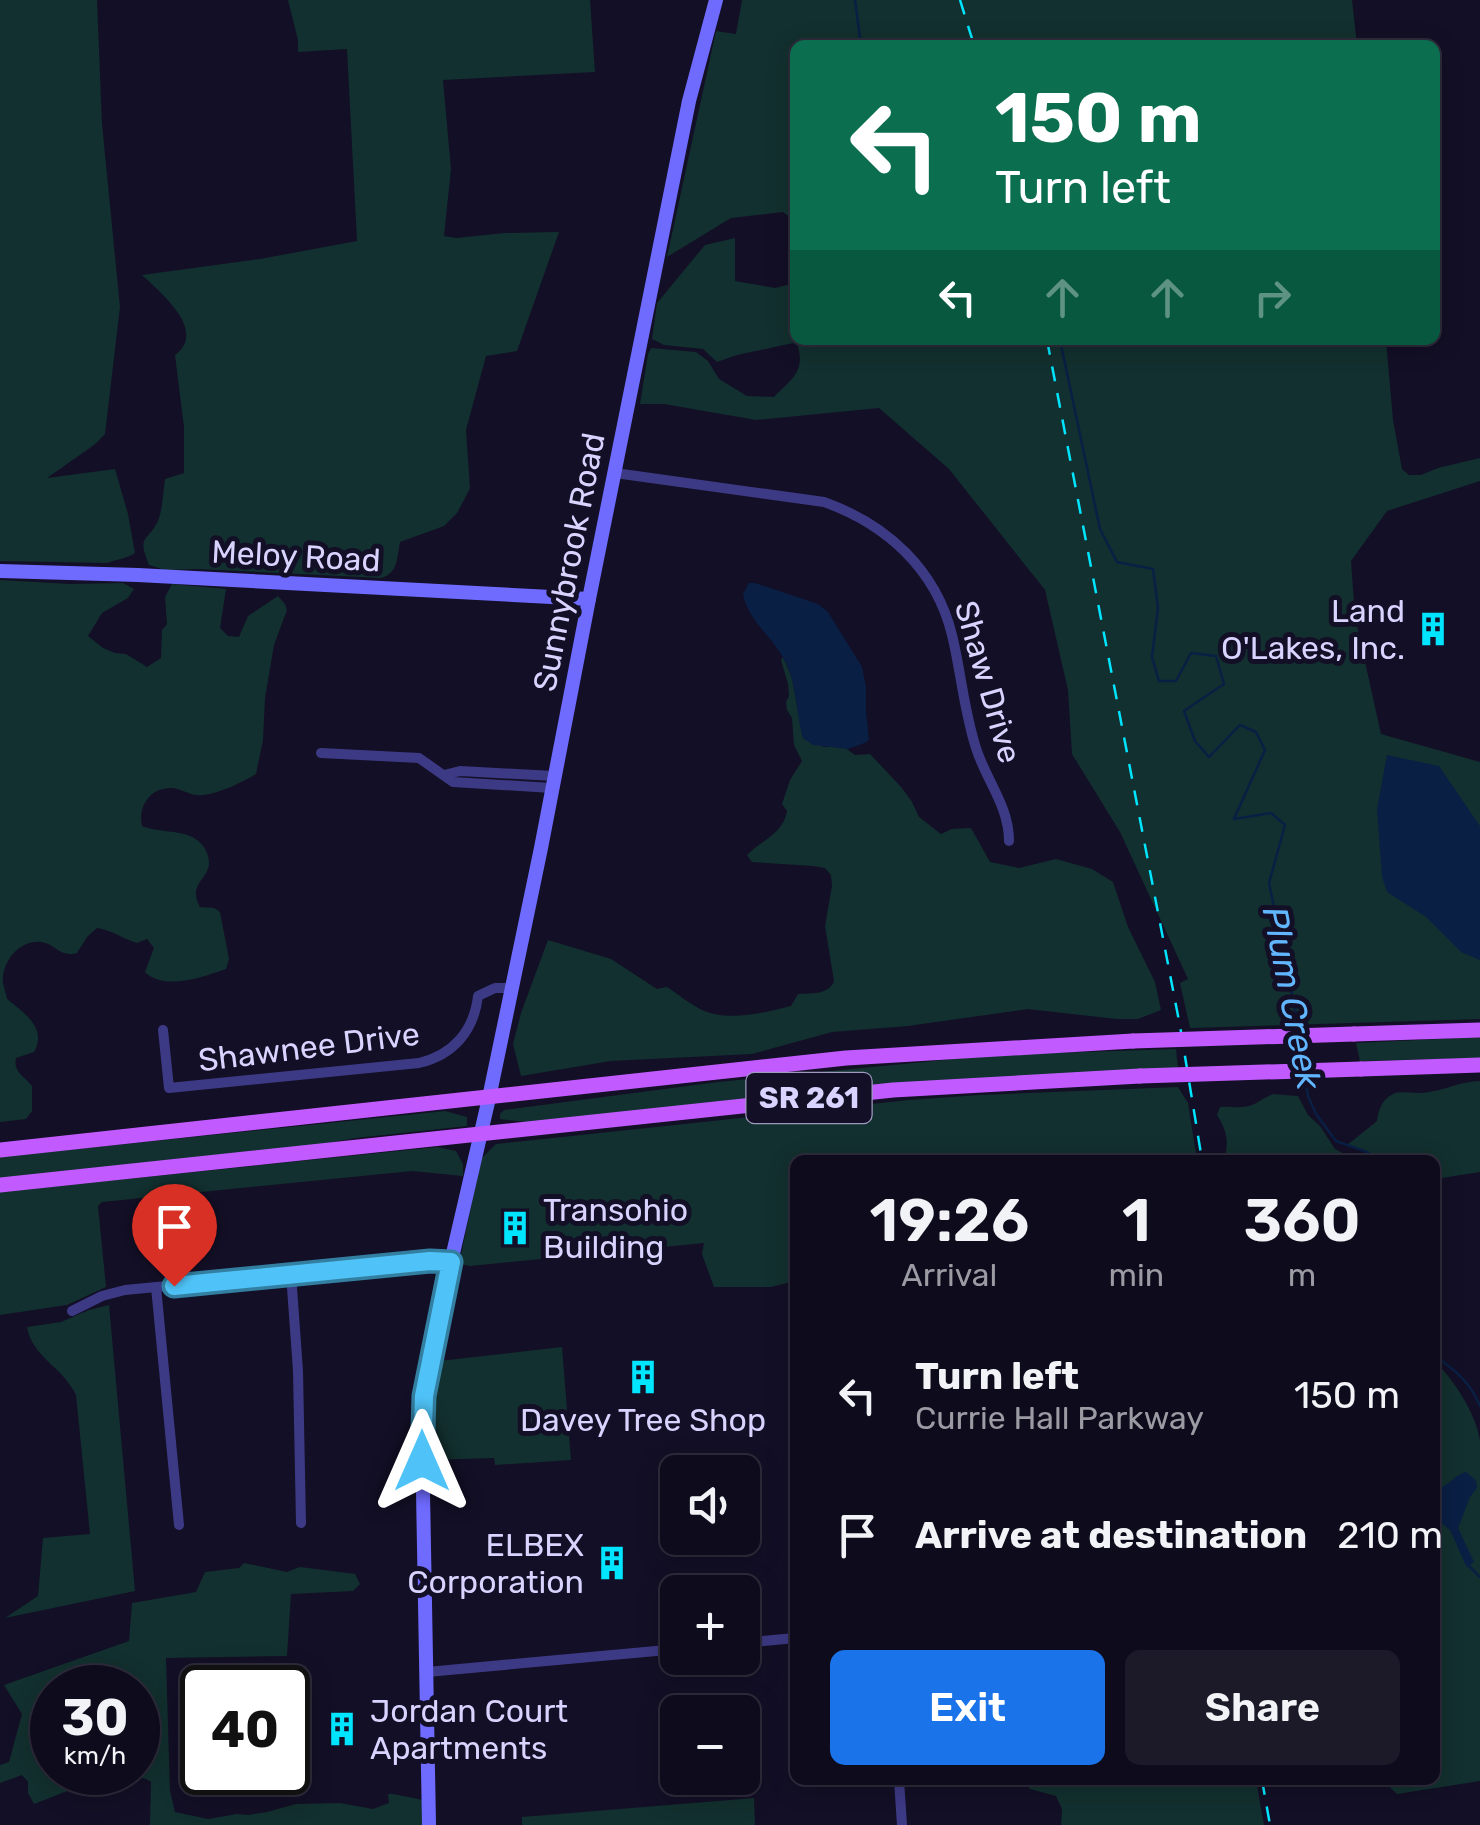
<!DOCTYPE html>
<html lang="en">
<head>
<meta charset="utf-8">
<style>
	:root { --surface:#0e0b1c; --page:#1c1929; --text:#f1f3f6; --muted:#9b9ba3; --line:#2e2b3b; --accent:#1a73e8 }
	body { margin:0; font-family:Rubik,sans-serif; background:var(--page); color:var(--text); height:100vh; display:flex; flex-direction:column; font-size:38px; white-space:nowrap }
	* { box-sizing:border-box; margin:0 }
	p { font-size:32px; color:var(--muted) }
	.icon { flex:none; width:55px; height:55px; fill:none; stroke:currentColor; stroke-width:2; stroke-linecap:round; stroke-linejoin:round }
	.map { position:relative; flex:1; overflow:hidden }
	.sheet { position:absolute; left:790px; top:1155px; width:650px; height:630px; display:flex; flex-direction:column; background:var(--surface); border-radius:15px; box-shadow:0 5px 25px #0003,0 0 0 2px var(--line) }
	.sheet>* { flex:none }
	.banner { position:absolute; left:790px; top:40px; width:650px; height:305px; border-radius:15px; box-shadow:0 5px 25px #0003,0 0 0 2px var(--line); background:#0b6e4f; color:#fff; overflow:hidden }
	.fabs { position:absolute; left:660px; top:1455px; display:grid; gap:20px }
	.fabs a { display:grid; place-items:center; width:100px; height:100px; border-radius:15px; background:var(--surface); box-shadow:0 5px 25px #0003,0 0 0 2px var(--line); font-size:50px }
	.speed { position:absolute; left:30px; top:1665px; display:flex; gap:20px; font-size:50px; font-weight:700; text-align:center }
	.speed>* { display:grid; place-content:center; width:130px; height:130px; border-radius:50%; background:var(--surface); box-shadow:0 5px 25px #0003,0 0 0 2px var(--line); line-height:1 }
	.speed small { font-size:25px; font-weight:400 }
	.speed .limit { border:5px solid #111; border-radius:15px; background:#fff; color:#111 }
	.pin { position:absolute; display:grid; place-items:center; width:85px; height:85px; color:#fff; margin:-102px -42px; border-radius:50% 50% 50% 0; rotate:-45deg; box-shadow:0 0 10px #0007 }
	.pin .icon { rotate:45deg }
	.me { position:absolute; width:110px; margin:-55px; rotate:0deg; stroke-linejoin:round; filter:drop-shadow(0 0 8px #0008) }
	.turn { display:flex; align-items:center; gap:35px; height:210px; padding:0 40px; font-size:45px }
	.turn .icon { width:130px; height:130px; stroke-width:2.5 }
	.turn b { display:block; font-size:70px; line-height:85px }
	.lanes { display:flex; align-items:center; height:95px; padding:0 40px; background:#0003; justify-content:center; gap:50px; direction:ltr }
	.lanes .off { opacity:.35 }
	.eta { display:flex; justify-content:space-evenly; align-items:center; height:170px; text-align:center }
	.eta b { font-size:60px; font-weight:600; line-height:70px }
	.action { display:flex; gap:20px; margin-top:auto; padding:20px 40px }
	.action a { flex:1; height:115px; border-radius:15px; background:var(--accent); color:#fff; font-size:40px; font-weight:600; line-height:115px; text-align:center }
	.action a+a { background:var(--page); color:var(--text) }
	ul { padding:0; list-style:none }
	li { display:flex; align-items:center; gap:30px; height:140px; padding:0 40px }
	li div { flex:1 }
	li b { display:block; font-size:38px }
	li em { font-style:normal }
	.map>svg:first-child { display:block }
	.green { fill:#12302f; fill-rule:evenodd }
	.water { fill:#0a1f44 }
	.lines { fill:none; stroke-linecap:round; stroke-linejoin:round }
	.stream { stroke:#0a1f44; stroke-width:2.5 }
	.street { stroke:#3d3a85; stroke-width:10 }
	.secondary { stroke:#6f6bff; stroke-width:14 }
	.primary { stroke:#c25bff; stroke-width:15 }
	.rail { stroke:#00e5ff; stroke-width:2.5; stroke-dasharray:15 12; stroke-linecap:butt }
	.primary-bridge { stroke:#c25bff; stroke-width:15 }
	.route-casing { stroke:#337fa1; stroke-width:25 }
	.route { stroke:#4fc3f7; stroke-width:18 }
	.labels { text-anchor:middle; stroke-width:10; stroke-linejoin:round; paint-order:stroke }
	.shield { fill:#130f26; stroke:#9e99be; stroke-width:2.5 }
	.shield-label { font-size:30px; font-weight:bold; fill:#d9d4ff }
	.street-label { font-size:32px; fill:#d9d4ff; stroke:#130f26 }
	.poi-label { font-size:32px; fill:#d9d4ff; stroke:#130f26; text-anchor:end }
	.water-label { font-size:35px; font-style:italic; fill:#62b6ff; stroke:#130f26 }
</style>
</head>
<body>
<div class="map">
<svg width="1480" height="1825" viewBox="0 0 1480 1825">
	<rect width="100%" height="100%" fill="#130f26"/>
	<g class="green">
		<path d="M 0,0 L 97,0 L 102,124 L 120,307 L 105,434 L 94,445 L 47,478 L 115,469 L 128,514 L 135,553 C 126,559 117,559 107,563 L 0,561 Z"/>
		<path d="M 288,0 L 590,0 L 595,72 L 443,80 L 451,169 L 444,236 L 456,238 L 505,233 L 559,232 L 517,351 L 486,356 L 466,430 L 470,488 L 464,500 L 457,513 L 444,526 L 400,542 C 397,558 398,573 381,578 L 198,569 L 165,570 L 149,565 C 137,535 146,544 158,521 C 163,508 163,492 165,479 L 184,473 L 184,427 L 175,355 C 208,331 160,292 142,275 L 260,259 L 357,241 L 347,49 L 298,52 L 298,40 Z"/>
		<polygon points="742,0 1352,0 1357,45 795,45 795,221 783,212 731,218 667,257 716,31 736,34"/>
		<path d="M 735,238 L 735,281 L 775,288 L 795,283 L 795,340 L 1386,340 L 1393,420 L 1402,469 L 1409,475 L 1421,475 L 1438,468 L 1480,458 L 1480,481 L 1387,511 L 1351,561 L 1355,617 L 1381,734 L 1480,762 L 1480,1019 L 1190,1028 L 1180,983 L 1188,979 L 1120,832 L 1072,754 L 1068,690 L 1045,590 L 949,469 L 879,408 L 756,420 L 664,404 L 640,404 L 648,354 L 651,348 L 696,352 L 708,361 L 719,379 L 747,396 L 774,397 C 791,379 805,373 798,346 L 793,343 L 737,355 L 717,362 L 703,349 L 664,345 L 652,339 L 657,303 L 705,245 Z"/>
		<path d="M 0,580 L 70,584 L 123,583 L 134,589 L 128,598 L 102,613 L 88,636 L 103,648 L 115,653 L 126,654 L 147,667 L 161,658 L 162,630 L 167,624 L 165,597 L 172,584 L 226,589 L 220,628 L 228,636 L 239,637 L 248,616 L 278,596 L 285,604 L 287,610 L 274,645 L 265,698 L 263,740 L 256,774 C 241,783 220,793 203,795 C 191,797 182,788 171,788 C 149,788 138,807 142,826 C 163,835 196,826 207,853 C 217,879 185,880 200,907 L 214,908 L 220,912 L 229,959 L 226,969 C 203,977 164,991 145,972 L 154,948 L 147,939 L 137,943 C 123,939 112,930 97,928 L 87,937 L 77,953 C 60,958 56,944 41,942 C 19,939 1,963 3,983 C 4,988 6,993 7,999 C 23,1012 48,1028 34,1052 L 16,1058 C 13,1072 24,1076 32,1086 L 32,1111 L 26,1119 L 0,1122 Z"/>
		<path d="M 783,657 L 792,678 L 803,738 L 824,747 L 844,747 L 855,755 L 870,754 L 902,788 L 912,802 L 919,817 L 941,834 L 952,829 L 971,828 L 990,862 L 1019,868 L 1056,859 L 1092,869 L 1113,882 L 1128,927 L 1155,982 L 1161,1010 L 1138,1019 L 1116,1019 L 1028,1009 L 908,1026 L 832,1032 L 752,1054 L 611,1061 L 521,1076 L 513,1044 L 521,1013 L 548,940 L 611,959 L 657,989 L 667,987 C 678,994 690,1004 702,1010 C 729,1022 763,1013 791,1006 L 798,994 C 811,993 829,995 834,981 L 825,926 L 832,886 L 831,875 L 825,868 L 813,866 L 752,862 L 747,855 C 763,839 783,834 787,811 L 782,804 L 790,780 L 802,761 L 794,745 L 792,718 L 787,710 L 786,702 L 789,696 L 788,684 L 781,660 Z"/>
		<polygon points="1480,1037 1480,1058 1360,1061 1356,1043"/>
		<polygon points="1176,1049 1178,1068 534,1123 500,1119 500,1114 504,1110 718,1082 995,1055"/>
		<path d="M 1480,1081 L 1480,1172 L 1435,1179 L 1435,1160 L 1377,1160 L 1367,1152 L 1346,1146 L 1377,1121 C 1378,1111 1382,1099 1393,1094 C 1399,1091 1410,1093 1417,1093 C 1441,1093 1455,1082 1480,1081 Z"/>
		<polygon points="1178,1087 1188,1103 1197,1160 795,1160 795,1281 771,1287 714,1287 702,1254 704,1243 470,1266 459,1264 481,1159 496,1144 909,1100 979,1095"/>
		<path d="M 1273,1094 L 1298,1096 L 1308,1115 L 1320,1126 L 1335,1149 L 1356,1160 L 1220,1160 L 1225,1157 C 1229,1140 1226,1129 1217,1115 L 1220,1107 C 1231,1106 1241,1109 1252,1105 C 1259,1102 1265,1097 1273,1094 Z"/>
		<polygon points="445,1111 467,1117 467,1126 356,1138 304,1147 0,1179 0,1157"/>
		<polygon points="437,1147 456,1151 463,1164 463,1176 412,1171 102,1202 98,1206 106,1287 67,1305 0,1315 0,1192"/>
		<path d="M 109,1305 L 135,1591 L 5,1618 L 38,1596 L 43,1538 L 90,1534 L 76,1395 C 63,1367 32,1357 27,1327 L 61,1322 L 89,1310 Z"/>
		<polygon points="562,1347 571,1460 495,1465 494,1458 430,1460 430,1429 439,1361"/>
		<path d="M 1435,1361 C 1455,1382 1475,1412 1480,1440 L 1480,1781 L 1397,1794 L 1383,1780 L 1435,1780 Z"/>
		<path d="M 244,1563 L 287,1572 L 300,1567 L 355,1574 L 360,1584 L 353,1591 L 291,1594 L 287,1656 L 166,1658 L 170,1791 L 175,1812 L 208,1819 L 237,1814 L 248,1815 L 267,1812 L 296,1804 L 340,1803 L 373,1809 L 389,1803 L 388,1794 L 393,1794 L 423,1800 L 423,1825 L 150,1825 L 151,1782 C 126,1763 62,1794 34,1804 L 28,1793 L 28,1782 L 22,1775 L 0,1783 L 0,1765 L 9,1762 L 22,1714 L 4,1685 L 129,1641 L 132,1603 L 196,1592 L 205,1572 L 239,1568 ZM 52,1688 L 138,1688 L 138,1772 L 52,1772 Z"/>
		<polygon points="1031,1780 1256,1780 1264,1825 1061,1825 1062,1809 1056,1796 1030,1789 1028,1786"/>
		<polygon points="754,1798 755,1825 522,1825 522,1817"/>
	</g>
	<g class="water">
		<path d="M 749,583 L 755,583 L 818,604 L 828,612 L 862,667 L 866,687 L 866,712 L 869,739 L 867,742 L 848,749 L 813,745 L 803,738 C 796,713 797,684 785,661 C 773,637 748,621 743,594 Z"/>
		<polygon points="1387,755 1439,766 1480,826 1480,960 1461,952 1426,917 1387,892 1382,877 1377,809"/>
		<path d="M 1466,1472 L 1476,1480 L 1477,1488 L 1470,1497 L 1458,1528 L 1474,1562 L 1467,1568 L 1450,1530 L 1435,1518 L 1435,1489 C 1450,1486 1453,1476 1466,1472 Z"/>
	</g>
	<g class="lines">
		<g class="stream">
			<polyline points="855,0 860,38 865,45"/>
			<polyline points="1060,340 1100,529 1117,562 1153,569 1158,608 1152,657 1159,681 1176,681 1191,653 1216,656 1224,684 1184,711 1195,741 1209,757 1240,725 1256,732 1265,750 1234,819 1271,813 1285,825 1269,883 1299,1029"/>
			<polyline points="1301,1042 1304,1063"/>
			<polyline points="1305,1076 1308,1096 1316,1114 1336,1141 1367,1152 1377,1160"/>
			<path d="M 1435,1356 C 1455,1370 1471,1383 1480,1406"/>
			<polyline points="1470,1567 1480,1577"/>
		</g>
		<g class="street">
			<path d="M 615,473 L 824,502 C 886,524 936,569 952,635 C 961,672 964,711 976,748 C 986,780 1009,806 1009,841"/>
			<polyline points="321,753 419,758 453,782 552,788"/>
			<polyline points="444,775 460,771 554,776"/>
			<path d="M 163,1030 L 169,1088 L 419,1063 C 453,1055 474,1031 478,996 L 495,988 L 512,988"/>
			<polyline points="291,1274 298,1371 301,1523"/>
			<polyline points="156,1287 179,1525"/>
			<polyline points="72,1311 102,1296 125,1290 430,1261 451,1262"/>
			<polyline points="742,1643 795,1638"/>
			<polyline points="427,1672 678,1649"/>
			<polyline points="899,1780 902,1825"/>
		</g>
		<g class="secondary">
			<polyline points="0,571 138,575 589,599"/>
			<polyline points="429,1825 422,1436 424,1397 451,1262 489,1098 541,848 589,599 689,101 716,0"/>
		</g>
		<g class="primary">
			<polyline points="1354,1034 1480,1030"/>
			<polyline points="1361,1069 1480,1065"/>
			<polyline points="0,1150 846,1058 1133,1041"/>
			<polyline points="0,1185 893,1090 1140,1076"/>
		</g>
		<g class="rail">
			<polyline points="960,0 974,45"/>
			<polyline points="1047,340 1180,1026 1202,1160"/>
			<polyline points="1262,1780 1270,1825"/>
		</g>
		<g class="primary-bridge">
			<polyline points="1133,1041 1354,1034"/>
			<polyline points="1140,1076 1361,1069"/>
		</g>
	</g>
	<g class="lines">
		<g class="route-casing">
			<polyline id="route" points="174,1286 430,1261 451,1262 424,1396 422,1461"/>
		</g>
		<use href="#route" class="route"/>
	</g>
	<defs>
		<g id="building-bare" transform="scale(2.7)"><path d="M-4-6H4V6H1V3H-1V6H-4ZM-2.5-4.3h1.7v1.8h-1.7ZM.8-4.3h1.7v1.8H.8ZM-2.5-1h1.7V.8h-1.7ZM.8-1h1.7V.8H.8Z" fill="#00e5ff" stroke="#130f26" stroke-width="2.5" paint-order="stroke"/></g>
	</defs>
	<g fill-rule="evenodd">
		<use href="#building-bare" x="1433" y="629"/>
		<use href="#building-bare" x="515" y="1228"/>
		<use href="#building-bare" x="643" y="1377"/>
		<use href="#building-bare" x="612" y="1563"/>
		<use href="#building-bare" x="342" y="1729"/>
	</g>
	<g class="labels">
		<rect class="shield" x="746.5" y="1073" width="125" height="50" rx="8"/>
		<g class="shield-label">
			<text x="809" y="1108">SR 261</text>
		</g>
		<g class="street-label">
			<text transform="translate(296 556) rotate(3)" y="11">Meloy Road</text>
			<text transform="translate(569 562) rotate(-79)" y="11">Sunnybrook Road</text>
			<text transform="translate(988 682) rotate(74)" y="11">Shaw Drive</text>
			<text transform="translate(309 1047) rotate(-7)" y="11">Shawnee Drive</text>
		</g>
		<g class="poi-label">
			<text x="1405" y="622">Land<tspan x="1405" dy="37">O'Lakes, Inc.</tspan></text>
			<text x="543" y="1221" text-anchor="start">Transohio<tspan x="543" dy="37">Building</tspan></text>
			<text x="643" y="1431" text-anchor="middle">Davey Tree Shop</text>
			<text x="584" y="1556">ELBEX<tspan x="584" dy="37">Corporation</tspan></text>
			<text x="370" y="1722" text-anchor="start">Jordan Court<tspan x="370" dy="37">Apartments</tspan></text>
		</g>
		<g class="water-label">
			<text transform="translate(1292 998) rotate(79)" y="12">Plum Creek</text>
		</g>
	</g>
</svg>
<div class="fabs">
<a><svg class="icon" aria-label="sound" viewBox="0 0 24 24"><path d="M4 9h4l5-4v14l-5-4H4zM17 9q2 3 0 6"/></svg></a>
<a>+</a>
<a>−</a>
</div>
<div class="speed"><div>30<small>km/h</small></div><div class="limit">40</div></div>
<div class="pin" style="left:174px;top:1286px;background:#d93025"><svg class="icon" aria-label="arrive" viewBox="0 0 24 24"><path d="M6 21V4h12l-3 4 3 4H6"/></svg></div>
<svg class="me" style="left:422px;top:1461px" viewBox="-20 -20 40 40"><path d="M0-17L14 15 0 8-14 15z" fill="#4fc3f7" stroke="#fff" stroke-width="4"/></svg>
<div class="banner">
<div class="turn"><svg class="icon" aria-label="left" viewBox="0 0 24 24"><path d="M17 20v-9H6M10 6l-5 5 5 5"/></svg><div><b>150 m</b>Turn left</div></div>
<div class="lanes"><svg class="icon" aria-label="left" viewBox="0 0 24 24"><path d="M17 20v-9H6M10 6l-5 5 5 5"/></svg><svg class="icon off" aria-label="ahead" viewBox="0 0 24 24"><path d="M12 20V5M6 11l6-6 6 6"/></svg><svg class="icon off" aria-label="ahead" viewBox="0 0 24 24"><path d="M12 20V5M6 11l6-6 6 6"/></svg><svg class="icon off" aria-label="right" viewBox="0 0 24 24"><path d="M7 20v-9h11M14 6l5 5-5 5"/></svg></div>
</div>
<section class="sheet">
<div class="eta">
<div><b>19:26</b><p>Arrival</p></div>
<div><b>1</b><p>min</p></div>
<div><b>360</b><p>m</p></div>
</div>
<ul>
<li><svg class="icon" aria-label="left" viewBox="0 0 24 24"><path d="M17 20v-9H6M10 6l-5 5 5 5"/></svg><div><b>Turn left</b><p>Currie Hall Parkway</p></div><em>150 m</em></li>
<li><svg class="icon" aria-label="arrive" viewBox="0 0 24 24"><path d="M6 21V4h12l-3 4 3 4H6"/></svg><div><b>Arrive at destination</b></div><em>210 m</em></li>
</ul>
<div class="action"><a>Exit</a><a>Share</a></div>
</section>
</div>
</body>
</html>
